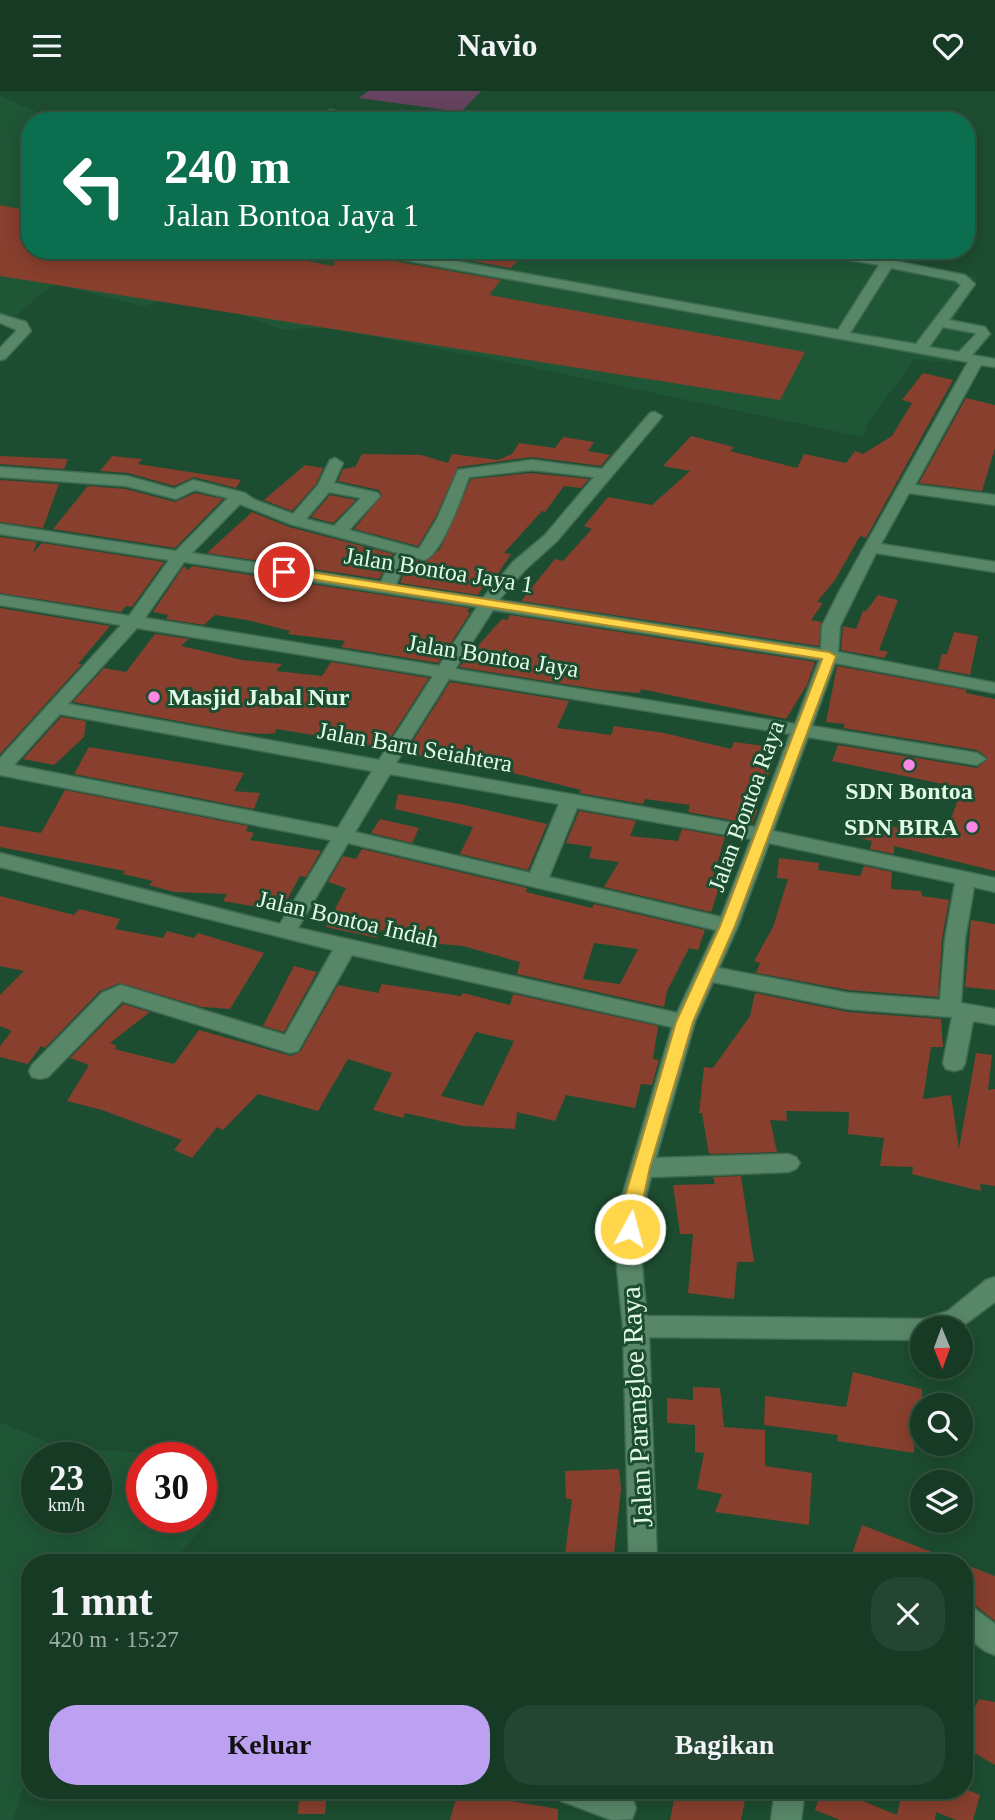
<!DOCTYPE html>
<html lang="id">
<head>
<meta charset="utf-8">
<style>
	:root { --surface:#163a24; --page:#234531; --text:#f1f3f6; --muted:#9eada6; --line:#355441; --accent:#bca0f2 }
	body { margin:0; font-family:"Times New Roman",serif; background:var(--page); color:var(--text); height:100vh; display:flex; flex-direction:column; font-size:26px; white-space:nowrap }
	* { box-sizing:border-box; margin:0 }
	p { font-size:23px; color:var(--muted) }
	.icon { flex:none; width:38px; height:38px; fill:none; stroke:currentColor; stroke-width:2; stroke-linecap:round; stroke-linejoin:round }
	.map { position:relative; flex:1; overflow:hidden }
	.drawer { position:absolute; left:21px; top:1463px; width:952px; height:245px; display:flex; flex-direction:column; background:var(--surface); border-radius:28px; box-shadow:0 4px 18px #0003,0 0 0 2px var(--line) }
	.drawer>* { flex:none }
	.top-card { position:absolute; left:21px; top:21px; width:954px; height:147px; border-radius:28px; box-shadow:0 4px 18px #0003,0 0 0 2px var(--line); background:#0b6e4f; color:#fff; overflow:hidden }
	.needle { width:46px; rotate:179deg }
	.tools { position:absolute; left:910px; top:1225px; display:grid; gap:14px }
	.tools a { display:grid; place-items:center; width:63px; height:63px; border-radius:50%; background:var(--surface); box-shadow:0 4px 18px #0003,0 0 0 2px var(--line); font-size:35px }
	.speed { position:absolute; left:21px; top:1351px; display:flex; gap:14px; font-size:35px; font-weight:700; text-align:center }
	.speed>* { display:grid; place-content:center; width:91px; height:91px; border-radius:50%; background:var(--surface); box-shadow:0 4px 18px #0003,0 0 0 2px var(--line); line-height:1 }
	.speed small { font-size:18px; font-weight:400 }
	.speed .limit { border:10px solid #d22; background:#fff; color:#111 }
	.pin { position:absolute; display:grid; place-items:center; width:60px; height:60px; color:#fff; margin:-30px; border:4px solid #fff; border-radius:50%; box-shadow:0 2px 7px #0007 }
	.me { position:absolute; width:77px; margin:-38px; rotate:7deg; stroke-linejoin:round; filter:drop-shadow(0 0 5px #0008) }
	.turn { display:flex; align-items:center; gap:24px; height:147px; padding:0 28px; font-size:32px }
	.turn .icon { width:91px; height:91px; stroke-width:2.5 }
	.turn b { display:block; font-size:49px; line-height:60px }
	.round { display:grid; place-items:center; flex:none; width:74px; height:74px; border-radius:28px; background:var(--page) }
	.head { display:flex; align-items:center; justify-content:space-between; height:119px; padding:0 28px }
	h1 { font-size:42px; font-weight:700; line-height:52px }
	.action { display:flex; gap:14px; margin-top:auto; padding:14px 28px }
	.action a { flex:1; height:80px; border-radius:28px; background:var(--accent); color:#111; font-size:28px; font-weight:700; line-height:80px; text-align:center }
	.action a+a { background:var(--page); color:var(--text) }
	header { display:flex; justify-content:space-between; align-items:center; height:91px; padding:0 28px; background:var(--surface); font-size:32px; font-weight:700 }
	.map>svg:first-child { display:block }
	.built { fill:#1f5736; fill-rule:evenodd }
	.green { fill:#66435e }
	.building { fill:#883f2d; fill-rule:evenodd }
	.lines { fill:none; stroke-linecap:round; stroke-linejoin:round }
	.street-casing { stroke:#3f6a52; stroke-width:3 }
	.street { fill:#588768; fill-rule:evenodd }
	.route { fill:#ffd54a; stroke:#a68a30; stroke-width:2 }
	.poi-dot { fill:#fb87e5; stroke:#1d4d30; stroke-width:2.5 }
	.labels { text-anchor:middle; stroke-width:6; stroke-linejoin:round; paint-order:stroke }
	.street-label { font-size:24px; fill:#e1fae8; stroke:#1d4d30 }
	.poi-label { font-size:24px; font-weight:bold; fill:#e1fae8; stroke:#1d4d30; text-anchor:start }
	.near-street-label { font-size:28px; fill:#e1fae8; stroke:#1d4d30 }
</style>
</head>
<body>
<header><svg class="icon" aria-label="menu" viewBox="0 0 24 24"><path d="M4 6h16M4 12h16M4 18h16"/></svg>Navio<svg class="icon" aria-label="heart" viewBox="0 0 24 24"><path d="M12 20l-8-8c-3-5 5-10 8-4 3-6 11-1 8 4z"/></svg></header>
<div class="map">
<svg width="995" height="1729" viewBox="0 0 995 1729">
	<rect width="100%" height="100%" fill="#1d4d30"/>
	<g class="built">
		<polygon points="0,5 58,30 30,30 30,159 844,159 978,186 954,229 978,234 952,272 915,268 868,331 863,346 497,269 328,237 282,238 210,213 173,206 144,215 53,193 16,225 0,222"/>
		<path d="M 0,1331 L 59,1356 L 161,1363 L 164,1367 L 142,1367 L 142,1426 L 201,1426 L 201,1410 L 213,1424 L 172,1472 L 30,1472 L 30,1675 L 13,1729 L 0,1729 ZM 37,1367 L 96,1367 L 96,1426 L 37,1426 Z"/>
	</g>
	<polygon class="green" points="368,0 481,0 461,21 359,7"/>
	<g class="building">
		<polygon points="0,114 30,120 30,159 245,159 334,175 335,159 362,159 371,166 501,189 489,204 805,261 780,309 0,185"/>
		<polygon points="410,159 526,159 511,177"/>
		<polygon points="923,282 953,289 866,447 860,445 835,489 817,511 823,512 811,529 821,531 819,555 521,510 555,468 563,470 592,438 584,435 608,406 652,414 690,380 663,375 691,345 734,356 730,360 797,377 804,363 846,372 855,360 863,363 892,345 912,312 902,309"/>
		<polygon points="966,307 995,314 995,357 982,400 919,392"/>
		<polygon points="563,346 594,351 588,360 610,364 601,375 532,366 458,376 435,427 418,455 354,438 382,404 379,399 338,390 343,378 355,376 362,363 421,364 448,372 452,363 498,369 512,363 519,352 555,357"/>
		<polygon points="0,365 45,367 68,368 64,378 0,373"/>
		<polygon points="112,365 142,368 138,373 241,389 236,397 194,386 174,395 128,382 100,380"/>
		<polygon points="305,374 323,377 316,393 292,420 264,409"/>
		<polygon points="532,382 589,388 581,397 564,395 545,421 542,420 504,462 511,463 497,484 491,483 478,504 400,492 406,476 415,469 425,471 440,458 471,388"/>
		<polygon points="0,389 59,393 43,437 0,431"/>
		<polygon points="88,395 126,398 175,411 195,402 223,408 175,457 53,438"/>
		<polygon points="330,404 356,409 333,432 311,426"/>
		<polygon points="252,421 289,436 393,463 379,488 207,462"/>
		<polygon points="0,446 37,451 33,462 42,452 164,471 132,516 126,515 121,521 0,502"/>
		<polygon points="184,475 188,479 192,475 469,517 467,521 470,522 438,572 341,556 345,550 288,543 290,540 247,529 215,524 204,534 166,528 168,524 153,521"/>
		<polygon points="878,504 898,509 879,559 888,561 884,567 841,559 843,535 856,538 863,520 866,520"/>
		<polygon points="0,517 110,535 78,573 82,573 0,663"/>
		<polygon points="510,524 815,571 807,594 786,628 641,598 640,602 602,599 459,576 502,528 507,529"/>
		<polygon points="954,541 978,545 970,584 938,578 942,563 947,563"/>
		<polygon points="155,543 189,548 181,555 242,569 282,573 276,580 322,585 331,571 429,587 383,658 339,648 276,638 275,642 265,643 238,641 73,611 104,577 126,581"/>
		<polygon points="837,575 967,599 966,602 995,608 995,780 894,755 894,763 870,758 872,750 851,745 858,727 944,748 962,697 832,670 838,654 977,677 988,667 977,659 843,637 845,633 826,631"/>
		<polygon points="450,591 569,610 557,637 611,644 614,635 664,642 731,658 734,651 779,657 755,718 758,719 752,733 688,721 690,714 645,708 643,713 579,702 581,699 441,664 437,670 406,661"/>
		<polygon points="61,626 86,630 84,646 54,674 23,668"/>
		<polygon points="89,656 244,682 234,700 260,702 254,718 74,683"/>
		<polygon points="65,699 248,735 246,740 254,742 250,749 321,760 306,786 300,785 281,820 223,810 227,803 174,801 149,794 153,790 123,783 125,780 0,756 0,735 41,742"/>
		<polygon points="398,703 460,713 547,733 528,779 460,763 473,736 395,718"/>
		<polygon points="579,720 636,730 630,745 678,750 682,738 725,746 712,789 721,791 711,821 604,796 619,771 589,767 592,756 566,752"/>
		<polygon points="380,728 419,737 412,752 371,742"/>
		<path d="M 362,758 L 527,797 L 526,801 L 592,817 L 594,813 L 705,839 L 698,859 L 689,857 L 667,900 L 664,916 L 517,883 L 520,871 L 463,855 L 418,851 L 419,848 L 381,839 L 377,847 L 326,836 L 346,797 L 328,791 L 343,765 L 356,768 ZM 594,852 L 638,858 L 620,893 L 583,888 Z"/>
		<polygon points="779,767 819,772 818,779 860,785 864,775 892,781 891,798 921,800 922,805 949,809 942,848 938,906 848,899 756,882 760,872 754,870 773,836 788,788 777,787"/>
		<polygon points="0,805 74,824 79,818 120,828 115,838 163,847 167,840 194,847 198,842 264,862 230,918 202,916 120,892 100,900 45,957 41,955 28,973 0,966 0,955 12,940 0,935 0,904 24,880 0,875"/>
		<polygon points="971,829 995,833 995,899 965,896"/>
		<polygon points="294,875 317,881 284,941 263,935"/>
		<path d="M 382,893 L 461,905 L 463,902 L 510,914 L 513,903 L 658,935 L 653,968 L 659,969 L 652,994 L 641,993 L 635,1017 L 566,1004 L 555,1030 L 517,1021 L 515,1038 L 463,1035 L 405,1022 L 403,1027 L 373,1019 L 392,982 L 348,968 L 318,1020 L 258,1003 L 223,1039 L 217,1036 L 192,1067 L 174,1059 L 182,1049 L 102,1019 L 67,1010 L 89,974 L 70,967 L 123,913 L 150,921 L 110,952 L 117,955 L 114,958 L 174,973 L 199,939 L 291,965 L 300,961 L 338,894 L 378,902 ZM 476,941 L 514,950 L 483,1015 L 441,1005 Z"/>
		<polygon points="755,902 848,921 941,928 943,956 931,956 923,1008 951,1004 959,1058 976,962 992,964 988,999 995,998 995,1095 980,1093 981,1100 912,1083 913,1076 880,1075 884,1047 848,1043 849,1021 786,1020 787,1030 770,1029 777,1061 709,1063 702,1022 699,1022 704,976 713,977 750,925"/>
		<polygon points="741,1085 754,1171 737,1171 734,1208 688,1202 693,1143 680,1143 673,1094 715,1093 713,1086"/>
		<polygon points="853,1281 922,1298 922,1324 915,1322 914,1362 837,1350 838,1344 764,1334 765,1305 846,1316"/>
		<polygon points="693,1296 720,1297 724,1336 765,1339 765,1375 812,1382 809,1434 715,1421 722,1403 697,1398 704,1362 695,1361 695,1334 667,1332 667,1307 693,1309"/>
		<polygon points="619,1378 621,1398 613,1472 564,1472 572,1408 566,1408 565,1380"/>
		<polygon points="862,1434 955,1470 955,1472 849,1472"/>
		<polygon points="964,1473 995,1485 995,1530 976,1515 964,1511"/>
		<polygon points="979,1608 995,1611 995,1674 964,1656 964,1638"/>
		<polygon points="299,1699 327,1699 325,1723 298,1723"/>
		<polygon points="458,1699 490,1699 488,1706 558,1718 558,1729 450,1729"/>
		<polygon points="676,1699 747,1699 741,1729 670,1729"/>
		<polygon points="821,1699 836,1699 897,1724 901,1706 885,1699 968,1699 980,1704 973,1729 956,1729 936,1721 935,1729 840,1729 815,1719"/>
	</g>
	<g class="lines">
		<g class="street-casing">
			<g id="street">
				<polygon points="330,19 340,21 332,30 320,30"/>
				<path d="M 365,159 L 394,159 L 838,239 L 879,174 L 816,163 L 810,159 L 839,159 L 965,184 L 975,193 L 949,229 L 985,236 L 990,243 L 972,264 L 995,268 L 995,276 L 981,274 L 915,394 L 995,404 L 995,414 L 909,402 L 881,453 L 995,471 L 995,481 L 876,462 L 840,535 L 838,561 L 995,592 L 995,602 L 835,572 L 812,635 L 977,662 L 986,668 L 977,674 L 808,646 L 773,740 L 995,787 L 995,801 L 974,796 L 965,848 L 961,912 L 995,918 L 995,934 L 973,930 L 965,972 L 962,978 L 954,980 L 946,978 L 943,972 L 952,926 L 848,918 L 713,891 L 695,931 L 656,1067 L 788,1063 L 796,1066 L 800,1072 L 796,1078 L 788,1081 L 651,1086 C 637,1136 641,1173 647,1225 L 923,1228 L 948,1220 L 986,1189 L 995,1186 L 995,1211 L 960,1237 L 922,1237 L 922,1249 L 649,1246 L 657,1472 L 629,1472 L 623,1235 L 617,1177 L 618,1119 L 672,936 L 352,864 L 298,960 L 290,962 L 122,910 L 48,986 L 40,988 L 32,986 L 29,980 L 32,974 L 102,902 L 121,894 L 285,944 L 333,859 L 0,776 L 0,762 L 280,833 L 331,749 L 0,684 L 0,667 L 121,534 L 0,514 L 0,504 L 129,525 L 169,469 L 0,443 L 0,433 L 176,460 L 228,407 L 195,399 L 176,408 L 126,395 L 0,386 L 0,376 L 127,385 L 174,398 L 193,389 L 245,402 L 253,408 L 293,423 L 318,394 L 330,369 L 335,367 L 343,372 L 334,392 L 378,402 L 380,405 L 349,439 L 419,458 L 437,428 L 458,379 L 532,369 L 602,378 L 650,322 L 655,321 L 662,325 L 660,328 L 557,450 L 525,479 L 499,509 L 821,558 L 822,535 L 839,501 L 968,271 L 371,163 ZM 891,177 L 956,190 L 961,194 L 916,253 L 850,242 ZM 943,236 L 975,242 L 976,243 L 959,261 L 929,256 ZM 532,379 L 594,386 L 545,444 L 513,471 L 483,507 L 396,494 L 404,474 L 414,466 L 424,469 C 442,464 462,404 469,386 ZM 329,401 L 361,407 L 334,435 L 306,428 ZM 240,413 L 290,433 L 398,462 L 389,472 L 381,491 L 192,462 ZM 184,471 L 477,516 L 439,575 L 145,527 ZM 493,519 L 819,569 L 795,633 L 455,578 ZM 137,537 L 433,585 L 379,669 L 68,613 ZM 449,588 L 790,643 L 755,736 L 396,672 ZM 60,623 L 372,680 L 338,737 L 14,674 ZM 390,683 L 559,713 L 530,782 L 355,741 ZM 577,717 L 751,748 L 721,826 L 549,786 ZM 348,752 L 716,839 L 677,922 L 298,837 ZM 769,752 L 955,792 L 945,848 L 940,909 L 848,902 L 719,877 L 738,835 Z"/>
				<polygon points="0,223 26,231 31,240 5,268 0,269 0,257 17,239 0,232"/>
				<polygon points="964,1513 974,1517 995,1533 995,1564 985,1560 964,1544"/>
				<polygon points="557,1699 614,1699 632,1706 636,1717 632,1728 612,1729 561,1710"/>
				<polygon points="775,1699 805,1699 801,1729 771,1729"/>
			</g>
		</g>
		<use href="#street" class="street"/>
	</g>
	<polygon class="route" points="284,477 829,561 836,565 735,835 693,931 650,1076 636,1143 630,1145 623,1143 621,1138 621,1119 676,931 720,835 822,568 279,483 277,481"/>
	<g class="poi-dot">
		<circle cx="154" cy="606" r="7"/>
		<circle cx="909" cy="674" r="7"/>
		<circle cx="972" cy="736" r="7"/>
	</g>
	<g class="labels">
		<g class="street-label">
			<text transform="translate(439 479) rotate(9)" y="8">Jalan Bontoa Jaya 1</text>
			<text transform="translate(493 565) rotate(9)" y="8">Jalan Bontoa Jaya</text>
			<text transform="translate(415 656) rotate(10)" y="8">Jalan Baru Seiahtera</text>
			<text transform="translate(746 715) rotate(-70)" y="8">Jalan Bontoa Raya</text>
			<text transform="translate(348 828) rotate(13)" y="8">Jalan Bontoa Indah</text>
		</g>
		<g class="poi-label">
			<text x="168" y="614">Masjid Jabal Nur</text>
			<text x="909" y="708" text-anchor="middle">SDN Bontoa</text>
			<text x="958" y="744" text-anchor="end">SDN BIRA</text>
		</g>
		<g class="near-street-label">
			<text transform="translate(636 1316) rotate(-93)" y="10">Jalan Parangloe Raya</text>
		</g>
	</g>
</svg>
<div class="tools">
<a><svg class="needle" viewBox="-14 -14 28 28"><path d="M0-13l5 13h-10z" fill="#e53935"/><path d="M0 13l5-13h-10z" fill="#9eada6"/></svg></a>
<a><svg class="icon" aria-label="search" viewBox="0 0 24 24"><circle cx="10" cy="10" r="6"/><path d="M15 15l6 6"/></svg></a>
<a><svg class="icon" aria-label="layers" viewBox="0 0 24 24"><path d="M12 4l9 5-9 5-9-5zM3 14l9 5 9-5"/></svg></a>
</div>
<div class="speed"><div>23<small>km/h</small></div><div class="limit">30</div></div>
<div class="pin" style="left:284px;top:481px;background:#d93025"><svg class="icon" aria-label="arrive" viewBox="0 0 24 24"><path d="M6 21V4h12l-3 4 3 4H6"/></svg></div>
<svg class="me" style="left:630px;top:1138px" viewBox="-20 -20 40 40"><circle r="17" fill="#ffd54a" stroke="#fff" stroke-width="3"/><path d="M0-11L8 9 0 5-8 9z" fill="#fff"/></svg>
<div class="top-card">
<div class="turn"><svg class="icon" aria-label="left" viewBox="0 0 24 24"><path d="M17 20v-9H6M10 6l-5 5 5 5"/></svg><div><b>240 m</b>Jalan Bontoa Jaya 1</div></div>
</div>
<section class="drawer">
<div class="head"><div><h1>1 mnt</h1><p>420 m · 15:27</p></div><a class="round"><svg class="icon" aria-label="close" viewBox="0 0 24 24"><path d="M6 6l12 12M18 6L6 18"/></svg></a></div>
<div class="action"><a>Keluar</a><a>Bagikan</a></div>
</section>
</div>
</body>
</html>
